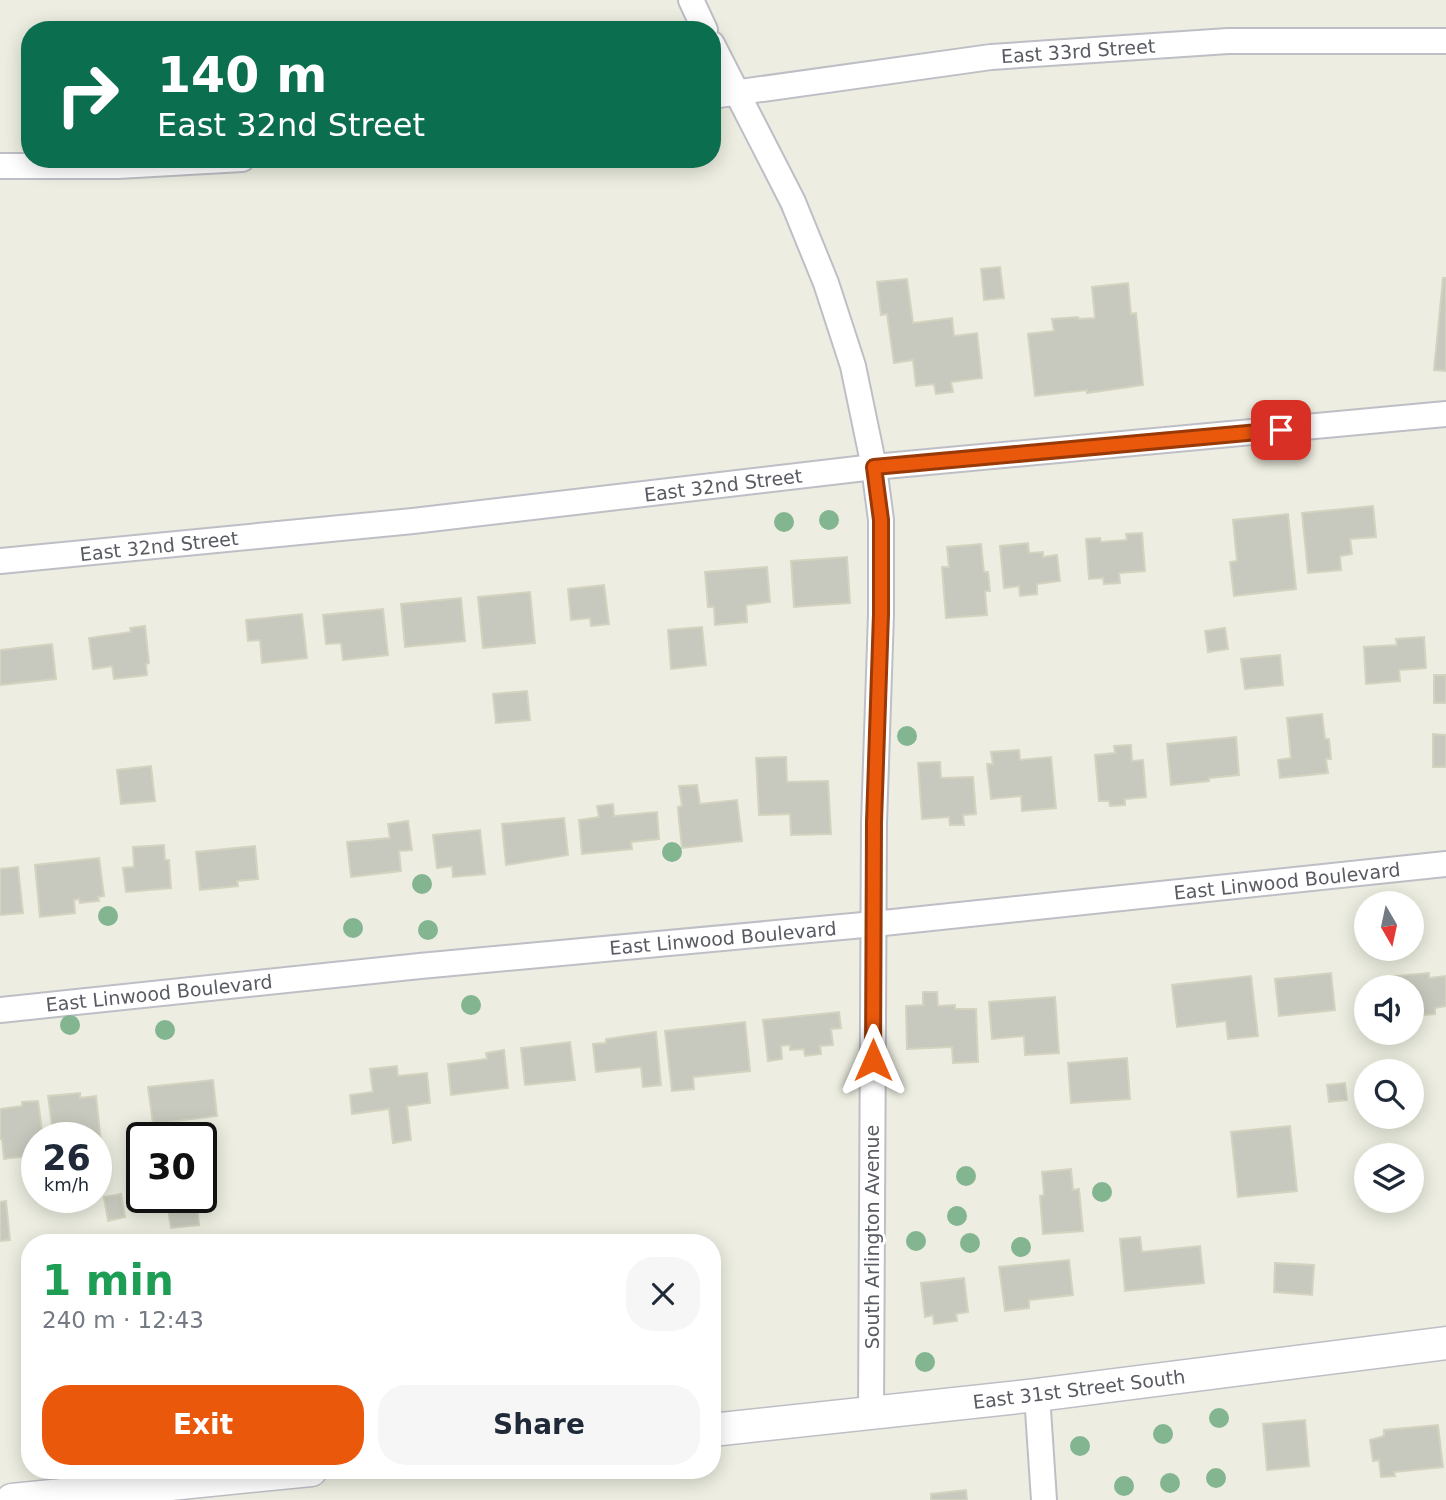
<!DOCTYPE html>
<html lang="en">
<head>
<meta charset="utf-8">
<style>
	:root { --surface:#fff; --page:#f6f6f7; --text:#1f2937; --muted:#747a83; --accent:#ea580c }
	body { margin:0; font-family:"DejaVu Sans",sans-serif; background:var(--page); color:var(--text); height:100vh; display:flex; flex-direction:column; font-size:26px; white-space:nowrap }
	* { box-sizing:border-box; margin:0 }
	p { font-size:23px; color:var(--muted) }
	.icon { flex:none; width:38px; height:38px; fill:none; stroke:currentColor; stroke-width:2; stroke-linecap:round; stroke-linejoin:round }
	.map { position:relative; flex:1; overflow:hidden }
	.drawer { position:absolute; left:21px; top:1234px; width:700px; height:245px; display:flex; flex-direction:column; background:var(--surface); border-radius:28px; box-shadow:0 4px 18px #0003 }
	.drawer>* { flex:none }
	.top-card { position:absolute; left:21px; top:21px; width:700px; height:147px; border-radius:28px; box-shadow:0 4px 18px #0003; background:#0b6e4f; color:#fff; overflow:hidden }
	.needle { width:46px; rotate:171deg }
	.tools { position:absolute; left:1354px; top:891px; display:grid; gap:14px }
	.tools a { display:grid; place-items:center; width:70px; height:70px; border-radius:50%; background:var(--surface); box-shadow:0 4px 18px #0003; font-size:35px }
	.speed { position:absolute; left:21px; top:1122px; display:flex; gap:14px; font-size:35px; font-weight:700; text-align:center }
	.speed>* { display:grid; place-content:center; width:91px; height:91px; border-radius:50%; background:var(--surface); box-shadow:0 4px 18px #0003; line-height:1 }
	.speed small { font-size:18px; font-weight:400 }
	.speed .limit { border:4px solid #111; border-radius:10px; background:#fff; color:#111 }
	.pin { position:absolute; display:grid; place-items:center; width:60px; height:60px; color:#fff; margin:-30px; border-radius:14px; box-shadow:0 4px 10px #0006 }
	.me { position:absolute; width:77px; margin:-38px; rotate:0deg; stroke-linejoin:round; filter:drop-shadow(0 0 5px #0008) }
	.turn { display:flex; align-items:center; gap:24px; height:147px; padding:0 21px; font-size:32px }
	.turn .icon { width:91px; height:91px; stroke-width:2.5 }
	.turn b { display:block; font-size:49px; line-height:60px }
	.round { display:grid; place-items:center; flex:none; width:74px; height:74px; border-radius:28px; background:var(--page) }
	.overview { display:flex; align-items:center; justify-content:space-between; height:119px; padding:0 21px }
	h1 { font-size:42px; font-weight:600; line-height:52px; color:#1e9e55 }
	.primary-button { display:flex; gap:14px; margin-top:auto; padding:14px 21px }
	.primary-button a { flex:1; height:80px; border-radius:28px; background:var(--accent); color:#fff; font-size:28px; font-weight:600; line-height:80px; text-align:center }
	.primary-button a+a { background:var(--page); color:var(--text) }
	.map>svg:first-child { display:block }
	.building { fill:#c8c9be; stroke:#d3d3bf; stroke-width:2 }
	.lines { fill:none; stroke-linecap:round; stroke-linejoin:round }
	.minor-casing { stroke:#bebec6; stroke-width:28 }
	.tertiary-casing { stroke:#bebec6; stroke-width:35 }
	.minor { stroke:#fff; stroke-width:24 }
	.tertiary { stroke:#fff; stroke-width:32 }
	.tree { fill:#84b591 }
	.route-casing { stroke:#983908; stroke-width:18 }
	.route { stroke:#ea580c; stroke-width:12 }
	.labels { text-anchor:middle; stroke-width:6; stroke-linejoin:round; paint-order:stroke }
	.street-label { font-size:19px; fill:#595b63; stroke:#fff }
</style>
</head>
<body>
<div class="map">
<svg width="1446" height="1500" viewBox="0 0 1446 1500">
	<rect width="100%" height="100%" fill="#edeee1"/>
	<g class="building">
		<polygon points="1000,267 1004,298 984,300 981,269"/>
		<polygon points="1443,278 1446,278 1446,371 1434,370"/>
		<polygon points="907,279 913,323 952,318 954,336 977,333 982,378 951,382 953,392 936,394 934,384 916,386 913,360 894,363 887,314 881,315 877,282"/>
		<polygon points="1128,283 1131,314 1136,313 1143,385 1087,393 1087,390 1035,396 1028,334 1054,331 1052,319 1078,317 1079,319 1095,318 1092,287"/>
		<polygon points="1373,506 1376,537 1350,539 1352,554 1340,556 1341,570 1308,573 1302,513"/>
		<polygon points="1288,514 1296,589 1234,596 1230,562 1237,561 1233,520"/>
		<polygon points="1142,533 1145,571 1119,573 1120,583 1104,584 1103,578 1089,579 1086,539 1100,538 1101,542 1127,540 1126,534"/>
		<polygon points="1028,543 1029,553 1043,552 1043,557 1057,555 1060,581 1037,584 1037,594 1020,596 1019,586 1004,588 1000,546"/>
		<polygon points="981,544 984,572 988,572 990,591 985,591 987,615 946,618 942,567 949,567 947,547"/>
		<polygon points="847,557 850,603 794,607 791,561"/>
		<polygon points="767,567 770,602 746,605 747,622 715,625 714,607 708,607 705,572"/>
		<polygon points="604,585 609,624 591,626 590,618 571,620 568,589"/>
		<polygon points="530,592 535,643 483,648 478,597"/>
		<polygon points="461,598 465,641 405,647 401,604"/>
		<polygon points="383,609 388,655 343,660 341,643 326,644 323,615"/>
		<polygon points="302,614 307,658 262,663 260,640 248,641 246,620"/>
		<polygon points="145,626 149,663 146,664 147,675 114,679 112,666 93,669 89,638 131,632 130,628"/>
		<polygon points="702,627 706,665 671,669 668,630"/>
		<polygon points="1225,628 1228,649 1208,652 1205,631"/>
		<polygon points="1424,637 1426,668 1399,670 1400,681 1366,684 1364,647 1397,645 1396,639"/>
		<polygon points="52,644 56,679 0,685 0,650"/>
		<polygon points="1280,655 1283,685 1245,689 1241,659"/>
		<rect x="1434" y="675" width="12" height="28"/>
		<polygon points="527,691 530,720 496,723 493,694"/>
		<polygon points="1322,714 1325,739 1329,739 1331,759 1326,759 1328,773 1280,778 1278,760 1291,758 1287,718"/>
		<polygon points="1433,734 1446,735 1446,767 1433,767"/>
		<polygon points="1236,737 1239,775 1209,778 1209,781 1171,785 1167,744"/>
		<polygon points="1131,745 1132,761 1143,760 1146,797 1125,799 1125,805 1110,806 1109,801 1099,801 1095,755 1115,753 1114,746"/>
		<polygon points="1019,750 1020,760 1051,757 1056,808 1022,811 1021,796 991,799 987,764 993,764 991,752"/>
		<polygon points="786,757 787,782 828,781 831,834 791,835 790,814 759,815 756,758"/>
		<polygon points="940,762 941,778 973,777 976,814 963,815 964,825 950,825 949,817 922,819 918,763"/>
		<polygon points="151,766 155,801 121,804 117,770"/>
		<polygon points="697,785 700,804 737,800 742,841 682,848 678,810 678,807 682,806 679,786"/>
		<polygon points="613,804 614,816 657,812 659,839 631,842 632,849 582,854 579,820 599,817 597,806"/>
		<polygon points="564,818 568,855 506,865 502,824"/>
		<polygon points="408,821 412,850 399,851 401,871 351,877 347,842 390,838 388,824"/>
		<polygon points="480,830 485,874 453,877 452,866 437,868 433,835"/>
		<polygon points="164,845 165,860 169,860 171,888 126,892 123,868 134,867 133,847"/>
		<polygon points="255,846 258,879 237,881 238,886 200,890 196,852"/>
		<polygon points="99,858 104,896 98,897 99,901 80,903 79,899 74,900 75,913 40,917 35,865"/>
		<polygon points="18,867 23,913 0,915 0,869"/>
		<polygon points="1331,973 1335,1010 1279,1016 1275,979"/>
		<polygon points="1429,973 1429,978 1446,976 1446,1006 1435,1008 1435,1014 1412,1016 1412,987 1387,987 1386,977"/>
		<polygon points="1251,976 1258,1036 1228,1039 1226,1021 1177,1027 1172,985"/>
		<polygon points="923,992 937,992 938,1006 955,1005 955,1009 976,1009 978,1062 953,1063 952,1047 907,1049 906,1006 923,1005"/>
		<polygon points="1055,997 1059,1053 1025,1055 1024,1036 992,1039 989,1002"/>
		<polygon points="839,1012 841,1028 831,1029 833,1045 820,1046 821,1054 805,1056 804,1049 790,1050 790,1045 781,1046 782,1059 768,1061 763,1020"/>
		<polygon points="745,1022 750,1071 693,1077 694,1089 672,1091 665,1031"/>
		<polygon points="656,1032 661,1085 643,1087 641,1067 596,1072 593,1044 606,1043 606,1039"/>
		<polygon points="570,1042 575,1080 525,1085 521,1048"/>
		<polygon points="504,1050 508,1088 451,1095 448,1064 487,1059 486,1053"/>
		<polygon points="1127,1058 1130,1099 1071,1103 1068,1063"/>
		<polygon points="397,1066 398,1076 427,1073 430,1103 407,1106 411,1140 393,1143 389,1109 352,1114 350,1095 373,1092 370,1069"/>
		<polygon points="213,1080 217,1116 153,1124 148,1087"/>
		<polygon points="1345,1083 1347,1100 1329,1102 1327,1085"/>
		<polygon points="80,1093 80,1098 96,1096 104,1170 96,1171 96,1138 61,1138 60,1125 52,1126 48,1096"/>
		<polygon points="38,1101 43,1138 37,1138 35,1155 4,1159 2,1139 0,1139 0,1109 22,1106 22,1102"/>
		<polygon points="1290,1126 1297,1191 1238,1197 1231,1132"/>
		<polygon points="1071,1169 1073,1190 1079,1189 1083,1231 1043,1234 1040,1196 1044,1195 1042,1172"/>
		<polygon points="121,1194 125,1217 108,1221 104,1197"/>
		<polygon points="6,1201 10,1240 0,1241 0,1202"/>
		<polygon points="197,1206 199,1225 171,1228 168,1209"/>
		<polygon points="1140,1237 1142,1252 1200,1246 1204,1283 1125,1291 1120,1239"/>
		<polygon points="1069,1260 1073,1295 1029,1300 1029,1308 1005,1311 999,1267"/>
		<polygon points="1275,1263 1314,1265 1312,1295 1274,1292"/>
		<polygon points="964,1278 968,1312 956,1314 957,1321 934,1324 933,1315 925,1317 921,1283"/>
		<polygon points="712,1282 720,1283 717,1318 712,1318"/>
		<polygon points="1305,1420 1309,1466 1267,1470 1263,1424"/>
		<polygon points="1438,1425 1443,1467 1394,1472 1395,1476 1381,1477 1379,1460 1373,1461 1370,1440 1384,1436 1384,1430"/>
		<polygon points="966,1490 967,1500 931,1500 931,1494"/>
	</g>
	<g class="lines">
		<g class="minor-casing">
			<g id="minor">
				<polyline points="691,0 705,30"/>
				<polyline points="712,44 793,202 826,283 853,366 874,467 881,520 881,614 874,823 871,1414"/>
				<polyline points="712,96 991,57 1228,41 1446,41"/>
				<polyline points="0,166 118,166 242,159"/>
				<polyline points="0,561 413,521 874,467 1446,414"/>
				<polyline points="0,1010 420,966 874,924 1446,864"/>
				<polyline points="1037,1395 1044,1500"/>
			</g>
		</g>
		<g class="tertiary-casing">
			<g id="tertiary">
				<polyline points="712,1430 1037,1395 1446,1343"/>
				<polyline points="12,1500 311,1470"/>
			</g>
		</g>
		<use href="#minor" class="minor"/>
		<use href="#tertiary" class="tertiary"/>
	</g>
	<g class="tree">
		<circle cx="829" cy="520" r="10"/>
		<circle cx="784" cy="522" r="10"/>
		<circle cx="907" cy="736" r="10"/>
		<circle cx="672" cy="852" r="10"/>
		<circle cx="422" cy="884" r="10"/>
		<circle cx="108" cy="916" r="10"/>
		<circle cx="353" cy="928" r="10"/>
		<circle cx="428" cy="930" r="10"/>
		<circle cx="471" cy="1005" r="10"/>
		<circle cx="70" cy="1025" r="10"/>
		<circle cx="165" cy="1030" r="10"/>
		<circle cx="966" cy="1176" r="10"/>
		<circle cx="1102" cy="1192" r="10"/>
		<circle cx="957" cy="1216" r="10"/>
		<circle cx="916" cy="1241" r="10"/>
		<circle cx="970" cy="1243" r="10"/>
		<circle cx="1021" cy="1247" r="10"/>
		<circle cx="925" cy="1362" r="10"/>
		<circle cx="1219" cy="1418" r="10"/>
		<circle cx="1163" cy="1434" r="10"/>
		<circle cx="1080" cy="1446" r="10"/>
		<circle cx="1216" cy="1478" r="10"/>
		<circle cx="1170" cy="1483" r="10"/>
		<circle cx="1124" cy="1486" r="10"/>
	</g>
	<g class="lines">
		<g class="route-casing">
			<polyline id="route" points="873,1060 874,822 881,614 881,520 874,467 1281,430"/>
		</g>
		<use href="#route" class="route"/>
	</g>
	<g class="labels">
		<g class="street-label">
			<text transform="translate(1078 51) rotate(-4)" y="7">East 33rd Street</text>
			<text transform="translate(723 485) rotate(-7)" y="7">East 32nd Street</text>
			<text transform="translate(159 546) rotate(-6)" y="7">East 32nd Street</text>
			<text transform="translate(1287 881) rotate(-6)" y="7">East Linwood Boulevard</text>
			<text transform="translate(723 938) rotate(-5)" y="7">East Linwood Boulevard</text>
			<text transform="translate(159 993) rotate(-6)" y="7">East Linwood Boulevard</text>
			<text transform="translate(872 1237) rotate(-90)" y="7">South Arlington Avenue</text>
			<text transform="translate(1079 1389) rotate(-7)" y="7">East 31st Street South</text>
		</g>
	</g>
</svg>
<div class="tools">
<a><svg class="needle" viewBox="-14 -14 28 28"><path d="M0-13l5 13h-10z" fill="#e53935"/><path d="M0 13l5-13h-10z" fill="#747a83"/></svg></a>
<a><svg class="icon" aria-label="sound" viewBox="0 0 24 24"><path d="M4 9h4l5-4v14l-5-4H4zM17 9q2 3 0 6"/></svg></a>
<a><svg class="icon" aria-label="search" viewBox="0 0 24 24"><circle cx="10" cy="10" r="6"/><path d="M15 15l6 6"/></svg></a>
<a><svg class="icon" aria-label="layers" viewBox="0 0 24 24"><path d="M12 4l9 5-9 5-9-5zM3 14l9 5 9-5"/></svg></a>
</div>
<div class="speed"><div>26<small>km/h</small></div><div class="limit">30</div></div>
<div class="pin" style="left:1281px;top:430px;background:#d93025"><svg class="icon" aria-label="arrive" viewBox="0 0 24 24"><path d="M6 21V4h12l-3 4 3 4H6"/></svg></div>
<svg class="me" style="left:873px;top:1060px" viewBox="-20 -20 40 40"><path d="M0-17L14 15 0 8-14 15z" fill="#ea580c" stroke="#fff" stroke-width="4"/></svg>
<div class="top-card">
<div class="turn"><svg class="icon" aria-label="right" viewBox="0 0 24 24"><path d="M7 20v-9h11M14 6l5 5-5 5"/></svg><div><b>140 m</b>East 32nd Street</div></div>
</div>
<section class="drawer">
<div class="overview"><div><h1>1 min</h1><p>240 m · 12:43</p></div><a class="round"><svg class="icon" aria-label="close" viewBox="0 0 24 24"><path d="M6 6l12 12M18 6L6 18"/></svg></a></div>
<div class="primary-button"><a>Exit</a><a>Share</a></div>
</section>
</div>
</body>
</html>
